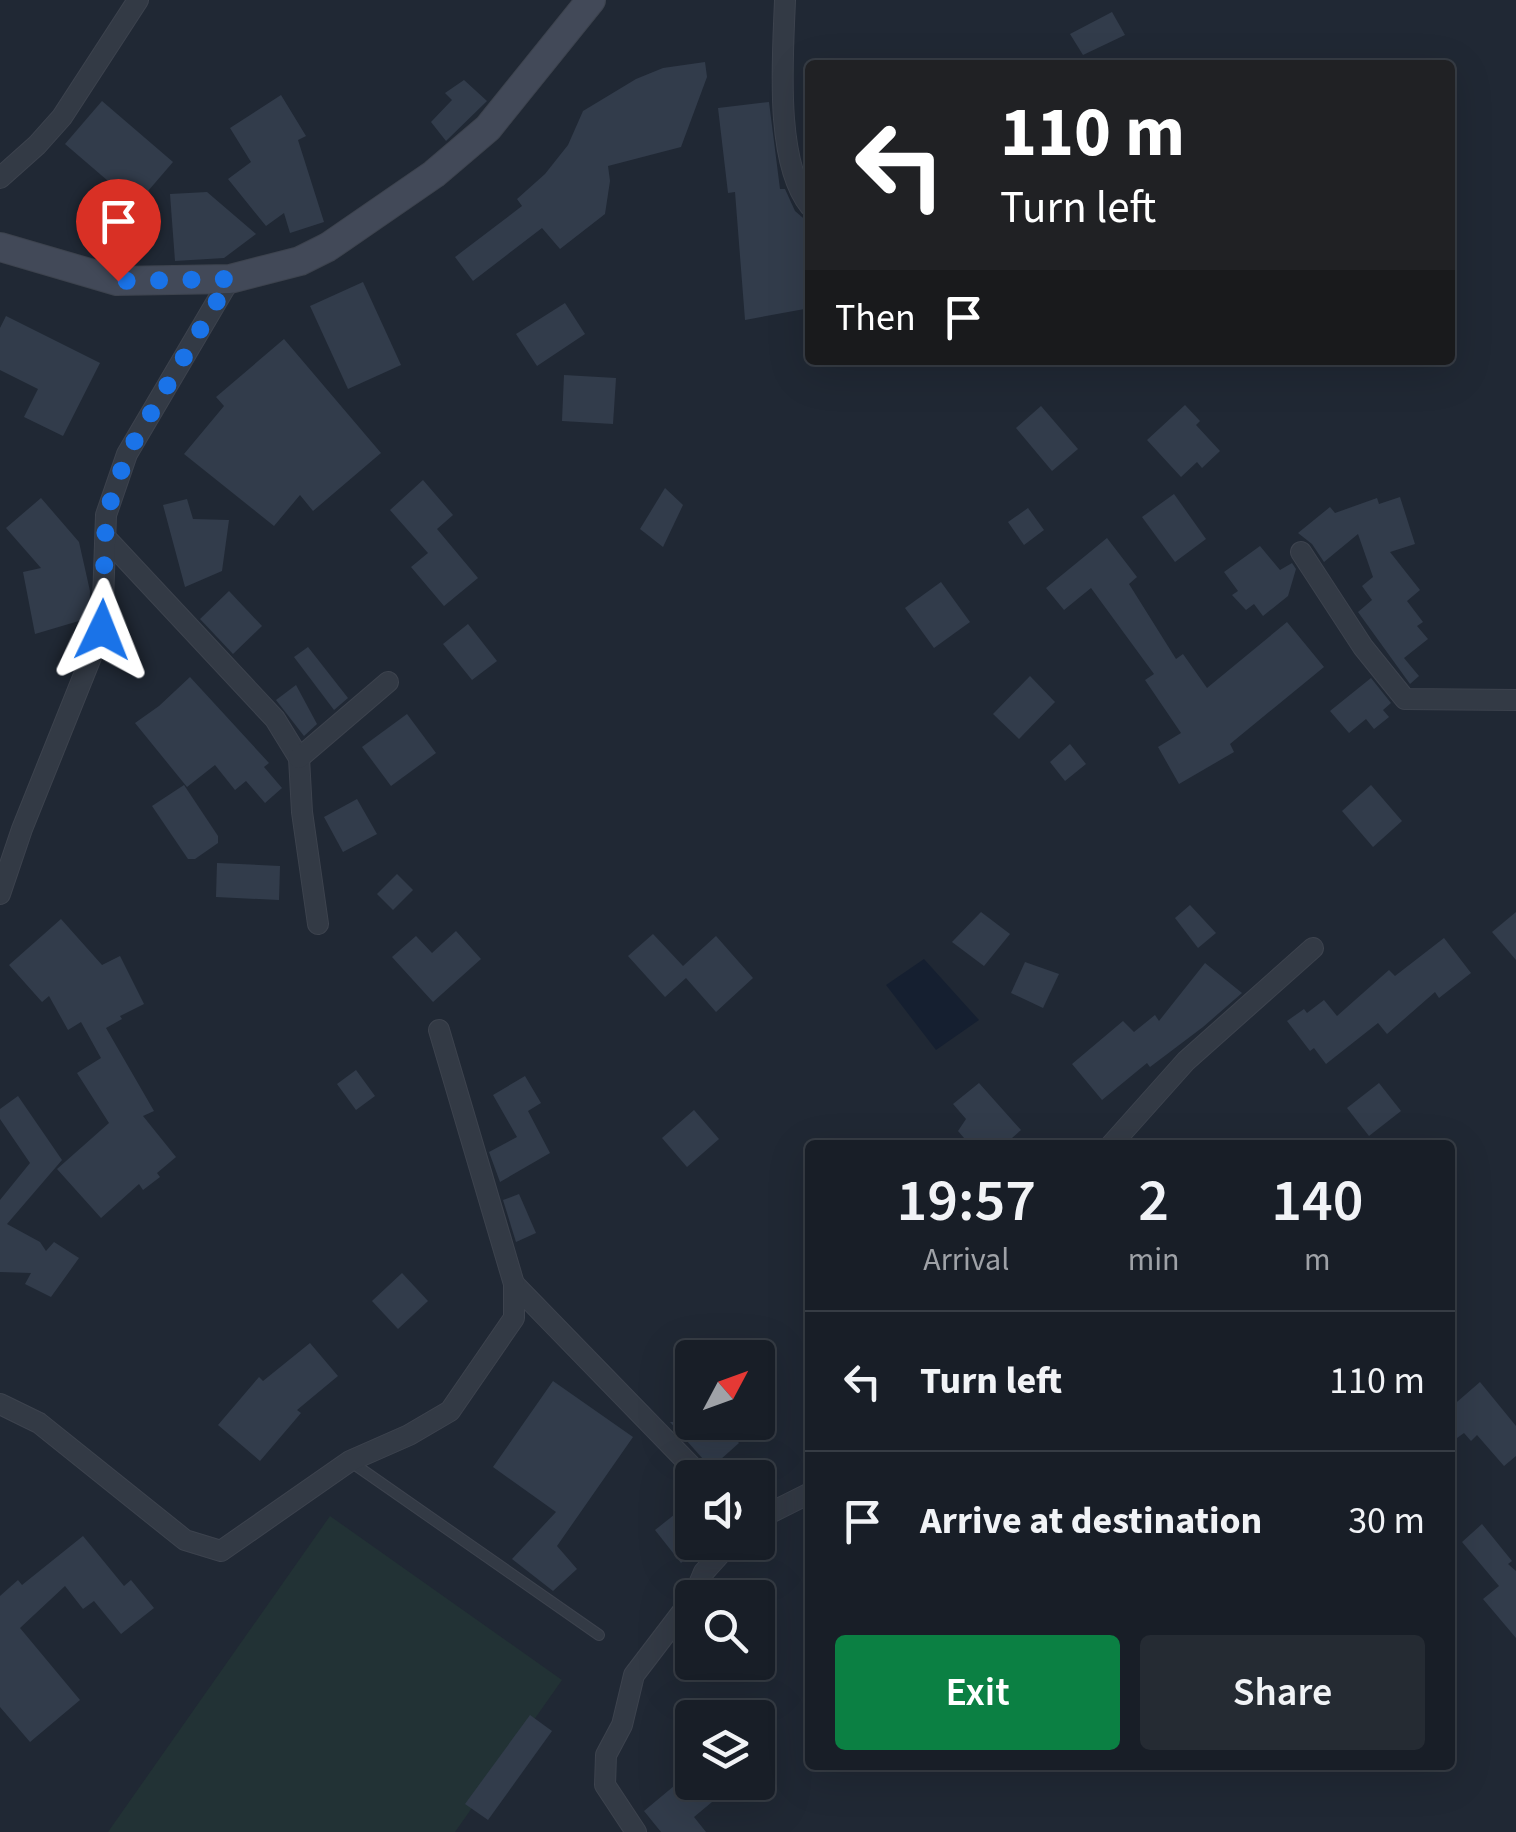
<!DOCTYPE html>
<html lang="en">
<head>
<meta charset="utf-8">
<style>
	:root { --surface:#181e27; --page:#252b33; --text:#f1f3f6; --muted:#9fa2a7; --line:#363c44; --accent:#0b8043 }
	body { margin:0; font-family:"Source Sans 3",sans-serif; background:var(--page); color:var(--text); height:100vh; display:flex; flex-direction:column; font-size:38px; white-space:nowrap }
	* { box-sizing:border-box; margin:0 }
	p { font-size:32px; color:var(--muted) }
	.icon { flex:none; width:55px; height:55px; fill:none; stroke:currentColor; stroke-width:2; stroke-linecap:round; stroke-linejoin:round }
	.map { position:relative; flex:1; overflow:hidden }
	.sheet { position:absolute; left:805px; top:1140px; width:650px; height:630px; display:flex; flex-direction:column; background:var(--surface); border-radius:10px; box-shadow:0 10px 40px #0002,0 0 0 2px var(--line) }
	.sheet>* { flex:none }
	.guide { position:absolute; left:805px; top:60px; width:650px; height:305px; border-radius:10px; box-shadow:0 10px 40px #0002,0 0 0 2px var(--line); background:#202124; color:#fff; overflow:hidden }
	.needle { width:65px; rotate:49deg }
	.fabs { position:absolute; left:675px; top:1340px; display:grid; gap:20px }
	.fabs a { display:grid; place-items:center; width:100px; height:100px; border-radius:10px; background:var(--surface); box-shadow:0 10px 40px #0002,0 0 0 2px var(--line); font-size:50px }
	.pin { position:absolute; display:grid; place-items:center; width:85px; height:85px; color:#fff; margin:-102px -42px; border-radius:50% 50% 50% 0; rotate:-45deg; box-shadow:0 0 10px #0007 }
	.pin .icon { rotate:45deg }
	.me { position:absolute; width:110px; margin:-55px; rotate:2deg; stroke-linejoin:round; filter:drop-shadow(0 0 8px #0008) }
	.turn { display:flex; align-items:center; gap:35px; height:210px; padding:0 30px; font-size:45px }
	.turn .icon { width:130px; height:130px; stroke-width:2.5 }
	.turn b { display:block; font-size:70px; line-height:85px }
	.then { display:flex; align-items:center; height:95px; padding:0 30px; background:#0003; gap:20px; font-size:38px }
	.eta { display:flex; justify-content:space-evenly; align-items:center; height:170px; text-align:center }
	.eta b { font-size:60px; font-weight:600; line-height:70px }
	.cta { display:flex; gap:20px; margin-top:auto; padding:20px 30px }
	.cta a { flex:1; height:115px; border-radius:10px; background:var(--accent); color:#fff; font-size:40px; font-weight:600; line-height:115px; text-align:center }
	.cta a+a { background:var(--page); color:var(--text) }
	ul { padding:0; list-style:none }
	li { display:flex; align-items:center; gap:30px; height:140px; padding:0 30px; border-top:2px solid var(--line) }
	li div { flex:1 }
	li b { display:block; font-size:38px }
	li em { font-style:normal }
	.map>svg:first-child { display:block }
	.green { fill:#223235 }
	.water { fill:#151f30 }
	.building { fill:#323c4b }
	.lines { fill:none; stroke-linecap:round; stroke-linejoin:round }
	.service-casing { stroke:#3d434e; stroke-width:12 }
	.minor-casing { stroke:#3d434e; stroke-width:22 }
	.secondary-casing { stroke:#3d434e; stroke-width:30 }
	.service { stroke:#333a45; stroke-width:10 }
	.minor { stroke:#333a45; stroke-width:20 }
	.secondary { stroke:#424958; stroke-width:28 }
	.route { stroke:#1a73e8; stroke-width:18; stroke-dasharray:0 32.4 }
</style>
</head>
<body>
<div class="map">
<svg width="1516" height="1832" viewBox="0 0 1516 1832">
	<rect width="100%" height="100%" fill="#202834"/>
	<polygon class="green" points="330,1516 562,1680 455,1832 108,1832"/>
	<polygon class="water" points="924,959 979,1020 936,1050 886,985"/>
	<g class="building">
		<polygon points="1112,12 1125,35 1083,55 1070,34"/>
		<polygon points="705,62 707,77 681,147 608,166 610,181 605,214 560,249 542,228 473,281 455,257 522,206 517,199 545,174 568,145 583,111 636,79 663,68"/>
		<polygon points="464,80 487,101 446,141 431,122 452,100 445,93"/>
		<polygon points="281,95 306,136 298,140 324,222 290,233 284,213 266,226 228,179 251,162 230,128"/>
		<polygon points="102,101 173,162 136,205 65,144"/>
		<polygon points="769,102 780,189 785,189 795,211 810,224 810,308 745,320 735,192 728,193 718,108"/>
		<polygon points="207,192 256,234 224,258 175,261 170,194"/>
		<polygon points="363,282 401,365 348,389 310,306"/>
		<polygon points="565,303 585,334 537,366 516,334"/>
		<polygon points="6,316 100,363 63,436 24,417 38,389 0,370 0,328"/>
		<polygon points="284,339 381,453 313,511 300,495 274,526 184,454 224,406 216,397"/>
		<polygon points="564,375 616,378 613,424 562,421"/>
		<polygon points="1185,405 1200,421 1196,425 1220,451 1202,468 1197,462 1181,477 1147,440"/>
		<polygon points="1041,406 1078,449 1052,471 1016,428"/>
		<polygon points="423,480 453,515 437,529 478,578 444,606 411,567 428,553 390,510"/>
		<polygon points="665,488 683,505 663,547 640,529"/>
		<polygon points="1174,494 1206,539 1175,562 1142,517"/>
		<polygon points="1400,497 1415,544 1390,552 1420,590 1407,601 1423,622 1417,626 1428,639 1404,658 1419,676 1410,684 1358,612 1372,600 1362,586 1373,577 1358,534 1324,562 1312,544 1298,533 1330,507 1335,513 1377,498 1379,504"/>
		<polygon points="41,498 79,542 90,591 89,618 35,634 23,572 41,568 6,528"/>
		<polygon points="187,499 193,519 229,520 222,571 185,587 163,505"/>
		<polygon points="1028,508 1044,530 1024,545 1008,522"/>
		<polygon points="1107,538 1137,577 1129,584 1176,659 1183,654 1207,688 1287,622 1324,667 1230,744 1234,752 1179,784 1158,747 1181,733 1145,680 1154,674 1091,588 1064,610 1046,588"/>
		<polygon points="1260,546 1280,570 1292,563 1296,569 1288,596 1263,616 1254,604 1246,610 1232,595 1238,591 1224,572"/>
		<polygon points="941,582 970,622 934,648 905,608"/>
		<polygon points="229,591 262,626 233,654 200,619"/>
		<polygon points="468,624 497,661 472,680 443,644"/>
		<polygon points="308,647 348,698 334,710 294,657"/>
		<polygon points="1030,676 1055,702 1019,739 993,714"/>
		<polygon points="190,677 269,763 264,767 282,788 265,803 246,781 235,790 215,765 187,787 135,723 159,706"/>
		<polygon points="1371,678 1391,703 1383,710 1389,717 1374,729 1366,719 1349,733 1330,711"/>
		<polygon points="296,685 317,724 304,736 276,700"/>
		<polygon points="407,714 436,753 391,786 362,747"/>
		<polygon points="1070,744 1086,764 1065,781 1050,762"/>
		<polygon points="184,785 218,836 218,843 195,859 188,859 152,806"/>
		<polygon points="1371,785 1402,821 1373,847 1342,811"/>
		<polygon points="357,799 377,834 343,852 324,817"/>
		<polygon points="217,863 280,866 279,900 216,897"/>
		<polygon points="397,874 413,890 393,910 377,894"/>
		<polygon points="1190,905 1216,933 1198,948 1175,918"/>
		<polygon points="981,912 1010,934 984,966 952,942"/>
		<polygon points="1516,912 1516,960 1492,932"/>
		<polygon points="61,919 102,965 120,956 144,1004 120,1016 122,1019 106,1028 154,1111 143,1116 176,1157 157,1173 160,1177 143,1190 139,1184 101,1218 57,1169 109,1123 77,1073 101,1058 81,1022 68,1030 49,996 42,1002 9,965"/>
		<polygon points="456,931 481,959 433,1002 392,957 416,936 432,953"/>
		<polygon points="653,934 683,966 716,936 753,978 716,1012 686,978 665,997 628,956"/>
		<polygon points="1444,938 1471,973 1439,998 1435,992 1387,1034 1378,1023 1326,1064 1314,1048 1310,1051 1287,1021 1304,1009 1307,1013 1324,1000 1337,1016 1389,970 1395,976"/>
		<polygon points="1025,962 1059,974 1043,1008 1011,993"/>
		<polygon points="1205,963 1242,993 1203,1027 1150,1067 1147,1063 1102,1100 1072,1064 1123,1021 1134,1032 1155,1015 1159,1021"/>
		<polygon points="356,1070 375,1096 356,1110 337,1084"/>
		<polygon points="525,1076 541,1103 528,1111 550,1153 500,1182 489,1152 517,1137 493,1095"/>
		<polygon points="979,1083 1021,1130 1004,1145 970,1145 958,1131 966,1119 953,1104"/>
		<polygon points="1379,1083 1401,1111 1369,1136 1347,1108"/>
		<polygon points="18,1096 62,1160 7,1224 40,1242 46,1251 54,1242 79,1258 51,1297 25,1284 31,1273 0,1272 0,1200 30,1163 0,1119 0,1109"/>
		<polygon points="694,1110 719,1139 687,1167 662,1138"/>
		<polygon points="519,1194 536,1233 516,1242 503,1200"/>
		<polygon points="402,1273 428,1301 398,1329 372,1301"/>
		<polygon points="310,1343 338,1376 297,1410 301,1413 260,1461 218,1425 259,1377 263,1381"/>
		<polygon points="553,1381 633,1437 557,1546 577,1569 553,1591 512,1559 556,1512 493,1467"/>
		<polygon points="1480,1382 1516,1426 1516,1456 1504,1466 1477,1435 1471,1441 1464,1433 1450,1443 1450,1408"/>
		<polygon points="670,1422 720,1422 739,1443 711,1468"/>
		<polygon points="684,1507 692,1518 692,1553 681,1563 655,1530"/>
		<polygon points="1482,1524 1512,1561 1508,1564 1516,1571 1516,1638 1483,1599 1499,1586 1462,1542"/>
		<polygon points="83,1536 124,1586 131,1580 154,1608 121,1634 94,1601 83,1609 65,1586 20,1628 80,1700 30,1742 0,1707 0,1596 18,1580 22,1585"/>
		<polygon points="530,1715 552,1731 488,1820 465,1804"/>
		<polygon points="692,1771 692,1782 736,1782 694,1817 706,1832 661,1832 644,1811"/>
	</g>
	<g class="lines">
		<g class="service-casing">
			<polyline id="service" points="351,1462 599,1635"/>
		</g>
		<g class="minor-casing">
			<g id="minor">
				<path d="M 785,0 C 783,55 774,162 810,206"/>
				<polyline points="0,178 37,145 62,117 138,0"/>
				<polyline points="106,538 275,719 299,758 302,812 318,924"/>
				<polyline points="1301,552 1363,647 1405,699 1516,700"/>
				<polyline points="299,758 388,682"/>
				<polyline points="0,894 22,829 102,630 106,515 127,454 230,279"/>
				<polyline points="1111,1145 1186,1061 1313,948"/>
				<polyline points="514,1284 691,1466 699,1478"/>
				<polyline points="0,1404 39,1423 185,1540 221,1551 350,1461 409,1435 450,1411 514,1318 514,1284 439,1030"/>
				<polyline points="758,1519 810,1493"/>
				<polyline points="693,1598 704,1572 731,1542"/>
				<polyline points="636,1832 605,1785 606,1755 622,1725 634,1675 692,1599"/>
			</g>
		</g>
		<g class="secondary-casing">
			<polyline id="secondary" points="0,247 117,281 230,279 300,261 328,247 434,174 488,128 591,0"/>
		</g>
		<use href="#service" class="service"/>
		<use href="#minor" class="minor"/>
		<use href="#secondary" class="secondary"/>
	</g>
	<g class="lines">
		<polyline class="route" points="102,630 106,515 127,454 230,279 118,281"/>
	</g>
</svg>
<div class="fabs">
<a><svg class="needle" viewBox="-14 -14 28 28"><path d="M0-13l5 13h-10z" fill="#e53935"/><path d="M0 13l5-13h-10z" fill="#9fa2a7"/></svg></a>
<a><svg class="icon" aria-label="sound" viewBox="0 0 24 24"><path d="M4 9h4l5-4v14l-5-4H4zM17 9q2 3 0 6"/></svg></a>
<a><svg class="icon" aria-label="search" viewBox="0 0 24 24"><circle cx="10" cy="10" r="6"/><path d="M15 15l6 6"/></svg></a>
<a><svg class="icon" aria-label="layers" viewBox="0 0 24 24"><path d="M12 4l9 5-9 5-9-5zM3 14l9 5 9-5"/></svg></a>
</div>
<div class="pin" style="left:118px;top:281px;background:#d93025"><svg class="icon" aria-label="arrive" viewBox="0 0 24 24"><path d="M6 21V4h12l-3 4 3 4H6"/></svg></div>
<svg class="me" style="left:102px;top:630px" viewBox="-20 -20 40 40"><path d="M0-17L14 15 0 8-14 15z" fill="#1a73e8" stroke="#fff" stroke-width="4"/></svg>
<div class="guide">
<div class="turn"><svg class="icon" aria-label="left" viewBox="0 0 24 24"><path d="M17 20v-9H6M10 6l-5 5 5 5"/></svg><div><b>110 m</b>Turn left</div></div>
<div class="then">Then<svg class="icon" aria-label="arrive" viewBox="0 0 24 24"><path d="M6 21V4h12l-3 4 3 4H6"/></svg></div>
</div>
<section class="sheet">
<div class="eta">
<div><b>19:57</b><p>Arrival</p></div>
<div><b>2</b><p>min</p></div>
<div><b>140</b><p>m</p></div>
</div>
<ul>
<li><svg class="icon" aria-label="left" viewBox="0 0 24 24"><path d="M17 20v-9H6M10 6l-5 5 5 5"/></svg><div><b>Turn left</b></div><em>110 m</em></li>
<li><svg class="icon" aria-label="arrive" viewBox="0 0 24 24"><path d="M6 21V4h12l-3 4 3 4H6"/></svg><div><b>Arrive at destination</b></div><em>30 m</em></li>
</ul>
<div class="cta"><a>Exit</a><a>Share</a></div>
</section>
</div>
</body>
</html>
